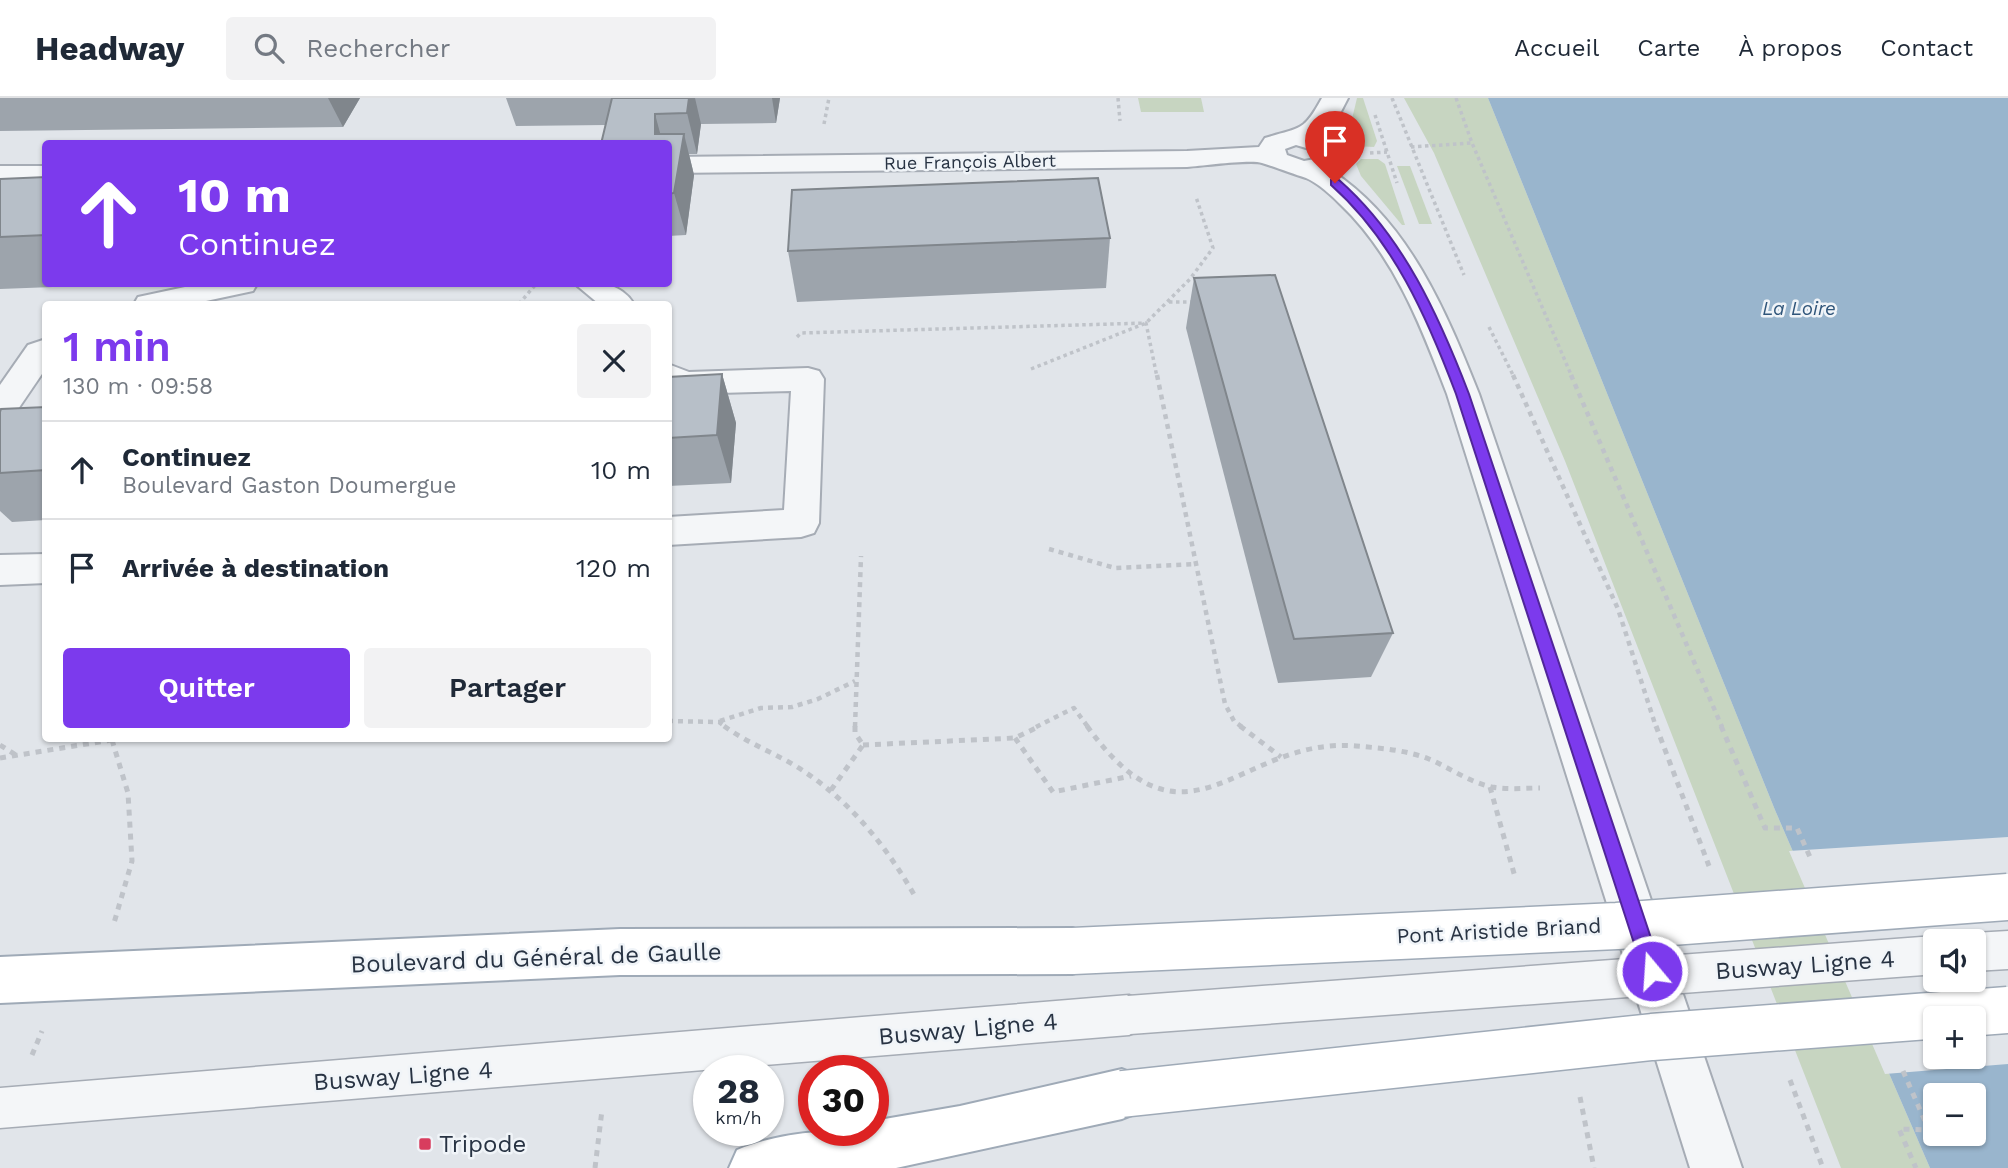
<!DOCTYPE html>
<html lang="fr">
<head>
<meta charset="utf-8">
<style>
	:root { --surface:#fff; --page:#f2f2f3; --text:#1f2937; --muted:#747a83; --line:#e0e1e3; --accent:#7c3aed }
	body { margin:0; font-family:"Work Sans",sans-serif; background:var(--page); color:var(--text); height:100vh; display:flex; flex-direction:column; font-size:26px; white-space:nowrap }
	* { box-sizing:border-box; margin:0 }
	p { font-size:23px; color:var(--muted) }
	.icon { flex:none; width:38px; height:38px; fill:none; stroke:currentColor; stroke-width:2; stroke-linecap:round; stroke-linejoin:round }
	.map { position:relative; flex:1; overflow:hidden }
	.details { position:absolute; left:42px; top:203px; width:630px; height:441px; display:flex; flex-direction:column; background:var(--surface); border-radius:7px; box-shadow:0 2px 5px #0004 }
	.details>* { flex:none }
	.top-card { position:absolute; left:42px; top:42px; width:630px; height:147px; border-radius:7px; box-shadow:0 2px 5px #0004; background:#7c3aed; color:#fff; overflow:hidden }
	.controls { position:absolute; left:1923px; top:831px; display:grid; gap:14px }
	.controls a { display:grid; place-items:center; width:63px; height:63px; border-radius:7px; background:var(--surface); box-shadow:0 2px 5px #0004; font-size:35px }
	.speed { position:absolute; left:693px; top:957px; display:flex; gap:14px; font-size:35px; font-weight:700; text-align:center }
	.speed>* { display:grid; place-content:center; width:91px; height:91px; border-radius:50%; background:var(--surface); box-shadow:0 2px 5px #0004; line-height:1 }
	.speed small { font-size:18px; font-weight:400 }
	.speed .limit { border:10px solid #d22; background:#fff; color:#111 }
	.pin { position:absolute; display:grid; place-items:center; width:60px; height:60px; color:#fff; margin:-72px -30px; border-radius:50% 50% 50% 0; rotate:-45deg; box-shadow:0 0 7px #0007 }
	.pin .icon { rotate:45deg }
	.me { position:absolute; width:77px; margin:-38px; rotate:342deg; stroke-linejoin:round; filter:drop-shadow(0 0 5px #0008) }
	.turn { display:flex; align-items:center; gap:24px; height:147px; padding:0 21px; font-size:32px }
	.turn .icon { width:91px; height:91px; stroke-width:2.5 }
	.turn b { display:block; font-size:49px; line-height:60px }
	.round { display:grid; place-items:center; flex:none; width:74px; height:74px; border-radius:7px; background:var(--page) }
	.headline { display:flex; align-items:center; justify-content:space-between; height:119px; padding:0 21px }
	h1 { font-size:42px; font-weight:600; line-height:52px; color:var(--accent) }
	.button { display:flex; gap:14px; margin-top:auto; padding:14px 21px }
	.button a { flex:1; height:80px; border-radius:7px; background:var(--accent); color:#fff; font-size:28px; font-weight:600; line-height:80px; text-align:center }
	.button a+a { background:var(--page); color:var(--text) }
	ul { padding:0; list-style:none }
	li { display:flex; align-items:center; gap:21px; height:98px; padding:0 21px; border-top:2px solid var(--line) }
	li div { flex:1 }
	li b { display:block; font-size:26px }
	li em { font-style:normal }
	header { display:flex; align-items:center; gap:42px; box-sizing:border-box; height:98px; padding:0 35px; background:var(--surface); border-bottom:2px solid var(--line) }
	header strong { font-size:33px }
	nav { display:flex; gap:38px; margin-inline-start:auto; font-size:24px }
	.search { width:490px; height:63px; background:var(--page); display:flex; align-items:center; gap:18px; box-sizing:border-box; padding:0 24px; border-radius:7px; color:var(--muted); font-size:26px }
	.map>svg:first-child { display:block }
	.green { fill:#c7d5c1 }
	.water { fill:#99b5cd; fill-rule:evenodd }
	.pier { fill:#e1e5ea; fill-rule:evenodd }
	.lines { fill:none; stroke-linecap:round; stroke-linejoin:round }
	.service-casing { stroke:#a6acb5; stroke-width:3 }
	.minor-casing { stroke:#a6acb5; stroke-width:4 }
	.primary-casing { stroke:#9faab7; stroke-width:4 }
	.path-far2 { stroke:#bfc3c9; stroke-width:3.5; stroke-dasharray:3.5 3.5; stroke-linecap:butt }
	.path-far1 { stroke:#bfc3c9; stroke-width:4.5; stroke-dasharray:5 5; stroke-linecap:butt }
	.path { stroke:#bfc3c9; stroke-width:5; stroke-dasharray:6 6; stroke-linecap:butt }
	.service { fill:#f4f6f8; fill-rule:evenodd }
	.minor { fill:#f4f6f8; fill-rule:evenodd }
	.primary { fill:#fff; fill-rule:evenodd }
	.service-bridge-casing { stroke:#a6acb5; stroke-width:41; stroke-linecap:butt }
	.primary-bridge-casing { stroke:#9faab7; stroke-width:49; stroke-linecap:butt }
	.service-bridge { stroke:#f4f6f8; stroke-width:38 }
	.primary-bridge { stroke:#fff; stroke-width:46 }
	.wall { fill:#9da4ac }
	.shaded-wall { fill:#80868c }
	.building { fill:#b7bfc8; stroke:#80868c; stroke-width:2 }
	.route { fill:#7c3aed; stroke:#51269a; stroke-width:2 }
	.poi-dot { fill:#d83d5e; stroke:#f0f4f8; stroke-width:2.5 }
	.labels { text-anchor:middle; stroke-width:5; stroke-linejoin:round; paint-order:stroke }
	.far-street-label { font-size:18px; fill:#283343; stroke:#f0f4f8 }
	.far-water-label { font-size:19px; font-style:italic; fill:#2f557a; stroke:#f0f4f8 }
	.street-label { font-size:21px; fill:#283343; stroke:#f0f4f8 }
	.near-street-label { font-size:24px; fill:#283343; stroke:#f0f4f8 }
	.near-poi-label { font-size:24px; fill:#283343; stroke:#f0f4f8; text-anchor:start }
</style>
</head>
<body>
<header>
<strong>Headway</strong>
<div class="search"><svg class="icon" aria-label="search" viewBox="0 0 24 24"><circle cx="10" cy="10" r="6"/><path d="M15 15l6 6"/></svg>Rechercher</div>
<nav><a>Accueil</a><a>Carte</a><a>À propos</a><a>Contact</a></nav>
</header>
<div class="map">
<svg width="2008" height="1070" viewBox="0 0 2008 1070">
	<rect width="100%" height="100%" fill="#e1e5ea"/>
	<g class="green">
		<polygon points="1138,0 1201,0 1204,14 1141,14"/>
		<polygon points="1357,0 1363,0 1377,43 1374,49 1353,48 1347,42"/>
		<polygon points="1404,0 1488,0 1775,712 1930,1070 1841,1070 1565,363 1434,55"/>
		<polygon points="1361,61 1378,61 1385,66 1405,127 1402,127 1361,78 1356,66"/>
		<polygon points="1397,68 1410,68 1432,126 1419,126"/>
	</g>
	<path class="water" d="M 1488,0 L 2008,0 L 2008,1070 L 1930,1070 L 1775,712 ZM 1936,844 L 1974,844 L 1974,882 L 1936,882 ZM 1936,920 L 1974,920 L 1974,959 L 1936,959 ZM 1936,998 L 1974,998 L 1974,1036 L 1936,1036 Z"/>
	<path class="pier" d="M 2008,739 L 2008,966 L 1885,976 L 1789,753 ZM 1936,844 L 1974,844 L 1974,882 L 1936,882 ZM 1936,920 L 1974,920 L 1974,959 L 1936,959 Z"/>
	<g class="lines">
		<g class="service-casing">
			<g id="service">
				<polygon points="2008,833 2008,871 1974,873 1974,844 1960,844 1961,841 1974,835"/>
				<polygon points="1129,897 1143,903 1149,917 1143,931 1129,937 0,1030 0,990"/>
			</g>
		</g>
		<g class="minor-casing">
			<g id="minor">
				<path d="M 1322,0 L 1348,0 L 1333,29 L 1324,38 L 1331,40 L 1344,57 L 1336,72 L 1332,73 C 1409,124 1446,213 1479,296 L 1742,1070 L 1690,1070 L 1447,296 C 1421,228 1394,157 1340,106 C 1331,97 1318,85 1306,80 C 1293,76 1275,69 1262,65 C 1251,61 1202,68 1187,69 L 668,75 L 668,59 L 1187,53 L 1259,49 L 1265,40 C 1300,29 1303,35 1322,0 ZM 1296,47 L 1313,52 L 1315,61 L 1304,63 L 1287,57 L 1285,51 Z"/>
				<rect x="0" y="68" width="46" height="16"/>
				<polygon points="199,186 257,186 253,193 192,206 134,206 138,199"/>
				<path d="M 575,186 C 598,184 620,184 634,206 L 599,206 Z"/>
				<polygon points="46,241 46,270 12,320 0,324 0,287 28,247"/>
				<polygon points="668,266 689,274 808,270 819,273 824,281 819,425 814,435 801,439 668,447 668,419 784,412 791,293 684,296 668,291"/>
				<polygon points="46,456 46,485 0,487 0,457"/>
			</g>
		</g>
		<g class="primary-casing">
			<g id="primary">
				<polygon points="1073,830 1089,837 1096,853 1089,869 1073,876 620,877 0,905 0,859 620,831"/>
				<path d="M 1122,971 L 1140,978 L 1147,996 L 1140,1014 L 1122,1021 L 896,1070 L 729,1070 L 737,1052 C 780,1034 827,1032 873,1032 L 873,1023 L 960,1008 Z"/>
			</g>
		</g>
		<g class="path-far2">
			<polyline points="1118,0 1120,23"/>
			<polyline points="1392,0 1464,177"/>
			<polyline points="1456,0 1472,45 1572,279"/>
			<polyline points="1375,17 1397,85"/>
			<polyline points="824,26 829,0"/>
			<polyline points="1411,49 1472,45"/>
			<polyline points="1370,55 1387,54"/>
			<polyline points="1169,204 1195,204"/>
			<polyline points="519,206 536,186"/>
			<polyline points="1489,229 1514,279"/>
			<polyline points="797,239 801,235 1146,225 1157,279"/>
			<polyline points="1031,271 1146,225 1190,181 1213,150 1196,99"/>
		</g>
		<g class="path-far1">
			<polyline points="1157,277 1225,606 1234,623 1242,629"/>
			<polyline points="1513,277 1618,511 1656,629"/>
			<polyline points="1571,277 1722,629"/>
			<polyline points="1049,451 1115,470 1196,466"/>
			<polyline points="668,623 719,624 726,629"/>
			<polyline points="720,623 761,610 792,609 818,601 855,583"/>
			<polyline points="855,629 861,458"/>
			<polyline points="1036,629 1074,610 1088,629"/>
		</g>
		<g class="path">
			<path d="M 724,628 C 746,644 770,653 794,667 C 847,699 886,747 916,800"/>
			<polyline points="855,628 855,635 863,647"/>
			<path d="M 1087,628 C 1188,769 1239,638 1356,648 C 1380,650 1406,652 1429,661 C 1450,670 1469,684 1492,689 C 1508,692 1524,690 1540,690"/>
			<polyline points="1240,628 1281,659"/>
			<polyline points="1656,628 1709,768"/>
			<polyline points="1721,628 1765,730 1797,730 1810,759"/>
			<polyline points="1015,640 1053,694 1131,678"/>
			<polyline points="112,642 128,695 132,763 114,825"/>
			<polyline points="0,647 16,657"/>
			<polyline points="863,647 1015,640 1040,628"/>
			<polyline points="0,660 124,640"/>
			<polyline points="1490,689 1515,779"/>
			<polyline points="831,692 863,647"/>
			<polyline points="32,957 42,933"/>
			<polyline points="1903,973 1929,1032 1899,1031 1916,1070"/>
			<polyline points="1790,982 1823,1070"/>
			<polyline points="1580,999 1594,1070"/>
			<polyline points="595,1070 602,1012"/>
		</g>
		<use href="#service" class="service"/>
		<use href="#minor" class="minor"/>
		<use href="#primary" class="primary"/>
		<g class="service-bridge-casing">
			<polyline id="service-bridge" points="1129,917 1936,857"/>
		</g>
		<g class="primary-bridge-casing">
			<g id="primary-bridge">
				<polyline points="1073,853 1617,828 2008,799"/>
				<polyline points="1122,996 1652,939 2008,912"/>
			</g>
		</g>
		<use href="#service-bridge" class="service-bridge"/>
		<use href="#primary-bridge" class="primary-bridge"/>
	</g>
	<g class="wall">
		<polygon points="0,0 360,0 343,29 0,33"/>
		<polygon points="506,0 780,0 776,25 701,26 697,56 689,56 694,77 686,137 668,138 668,46 606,27 516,28"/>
		<polygon points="46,79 46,186 106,186 105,187 0,191 0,81"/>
		<polygon points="1110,140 1106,190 797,204 788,153"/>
		<polygon points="1194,180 1393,535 1371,579 1278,585 1186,230"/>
		<polygon points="722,276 736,325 731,385 668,388 668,279"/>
		<polygon points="46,309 46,422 12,424 0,413 0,314"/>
	</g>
	<g class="shaded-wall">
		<polygon points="328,0 360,0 343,29"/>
		<polygon points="689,0 695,0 701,26 697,56 687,15"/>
		<polygon points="772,0 780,0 776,25"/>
		<polygon points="655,16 663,46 655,36"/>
		<polygon points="684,36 694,77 686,137 674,95"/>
		<polygon points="722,276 736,325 731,385 717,337"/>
	</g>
	<g class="building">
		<polygon points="612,0 689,0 687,15 655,16 655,36 684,36 674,95 668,96 668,46 601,46"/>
		<polygon points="46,79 46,137 0,139 0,81"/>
		<polygon points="1098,80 1110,140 788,153 792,92"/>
		<polygon points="1275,177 1393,535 1294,541 1194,180"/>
		<polygon points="722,276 717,337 668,340 668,279"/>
		<polygon points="46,309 46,372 0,375 0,314 1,311"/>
	</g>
	<path class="route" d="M 1331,82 L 1339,82 C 1403,138 1439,218 1469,296 L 1662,873 L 1659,880 L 1652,882 L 1646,880 L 1643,873 L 1456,296 C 1427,219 1393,142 1331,87 Z"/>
	<rect class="poi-dot" x="418" y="1039" width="14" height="14" rx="3.5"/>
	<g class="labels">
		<g class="far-street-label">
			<text transform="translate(970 64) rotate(-1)" y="6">Rue François Albert</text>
		</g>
		<g class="far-water-label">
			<text x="1799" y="217">La Loire</text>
		</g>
		<g class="street-label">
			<text transform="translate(1499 833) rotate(-3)" y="7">Pont Aristide Briand</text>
		</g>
		<g class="near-street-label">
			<text transform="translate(536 860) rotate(-2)" y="8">Boulevard du Général de Gaulle</text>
			<text transform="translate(1805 867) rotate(-4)" y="8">Busway Ligne 4</text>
			<text transform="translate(968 931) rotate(-5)" y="8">Busway Ligne 4</text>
			<text transform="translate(403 978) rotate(-4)" y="8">Busway Ligne 4</text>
		</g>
		<g class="near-poi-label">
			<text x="439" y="1054">Tripode</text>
		</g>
	</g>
</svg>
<div class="controls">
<a><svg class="icon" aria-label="sound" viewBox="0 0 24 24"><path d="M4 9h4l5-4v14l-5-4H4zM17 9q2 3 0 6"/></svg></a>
<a>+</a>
<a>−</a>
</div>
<div class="speed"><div>28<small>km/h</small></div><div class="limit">30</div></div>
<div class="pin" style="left:1335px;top:85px;background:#d93025"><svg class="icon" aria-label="arrive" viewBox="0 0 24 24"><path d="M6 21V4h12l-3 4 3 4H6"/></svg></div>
<svg class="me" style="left:1652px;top:873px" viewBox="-20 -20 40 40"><circle r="17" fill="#7c3aed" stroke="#fff" stroke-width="3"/><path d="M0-11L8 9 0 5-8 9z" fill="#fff"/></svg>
<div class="top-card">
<div class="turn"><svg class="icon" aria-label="ahead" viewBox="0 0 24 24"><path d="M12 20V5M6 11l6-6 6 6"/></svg><div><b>10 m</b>Continuez</div></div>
</div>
<section class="details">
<div class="headline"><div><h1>1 min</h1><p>130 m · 09:58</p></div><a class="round"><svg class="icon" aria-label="close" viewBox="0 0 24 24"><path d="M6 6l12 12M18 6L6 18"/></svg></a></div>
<ul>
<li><svg class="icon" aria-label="ahead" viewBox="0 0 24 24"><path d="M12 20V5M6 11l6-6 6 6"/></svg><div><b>Continuez</b><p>Boulevard Gaston Doumergue</p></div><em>10 m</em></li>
<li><svg class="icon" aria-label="arrive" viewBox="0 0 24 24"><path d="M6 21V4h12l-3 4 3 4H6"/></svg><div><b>Arrivée à destination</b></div><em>120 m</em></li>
</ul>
<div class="button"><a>Quitter</a><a>Partager</a></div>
</section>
</div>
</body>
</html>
